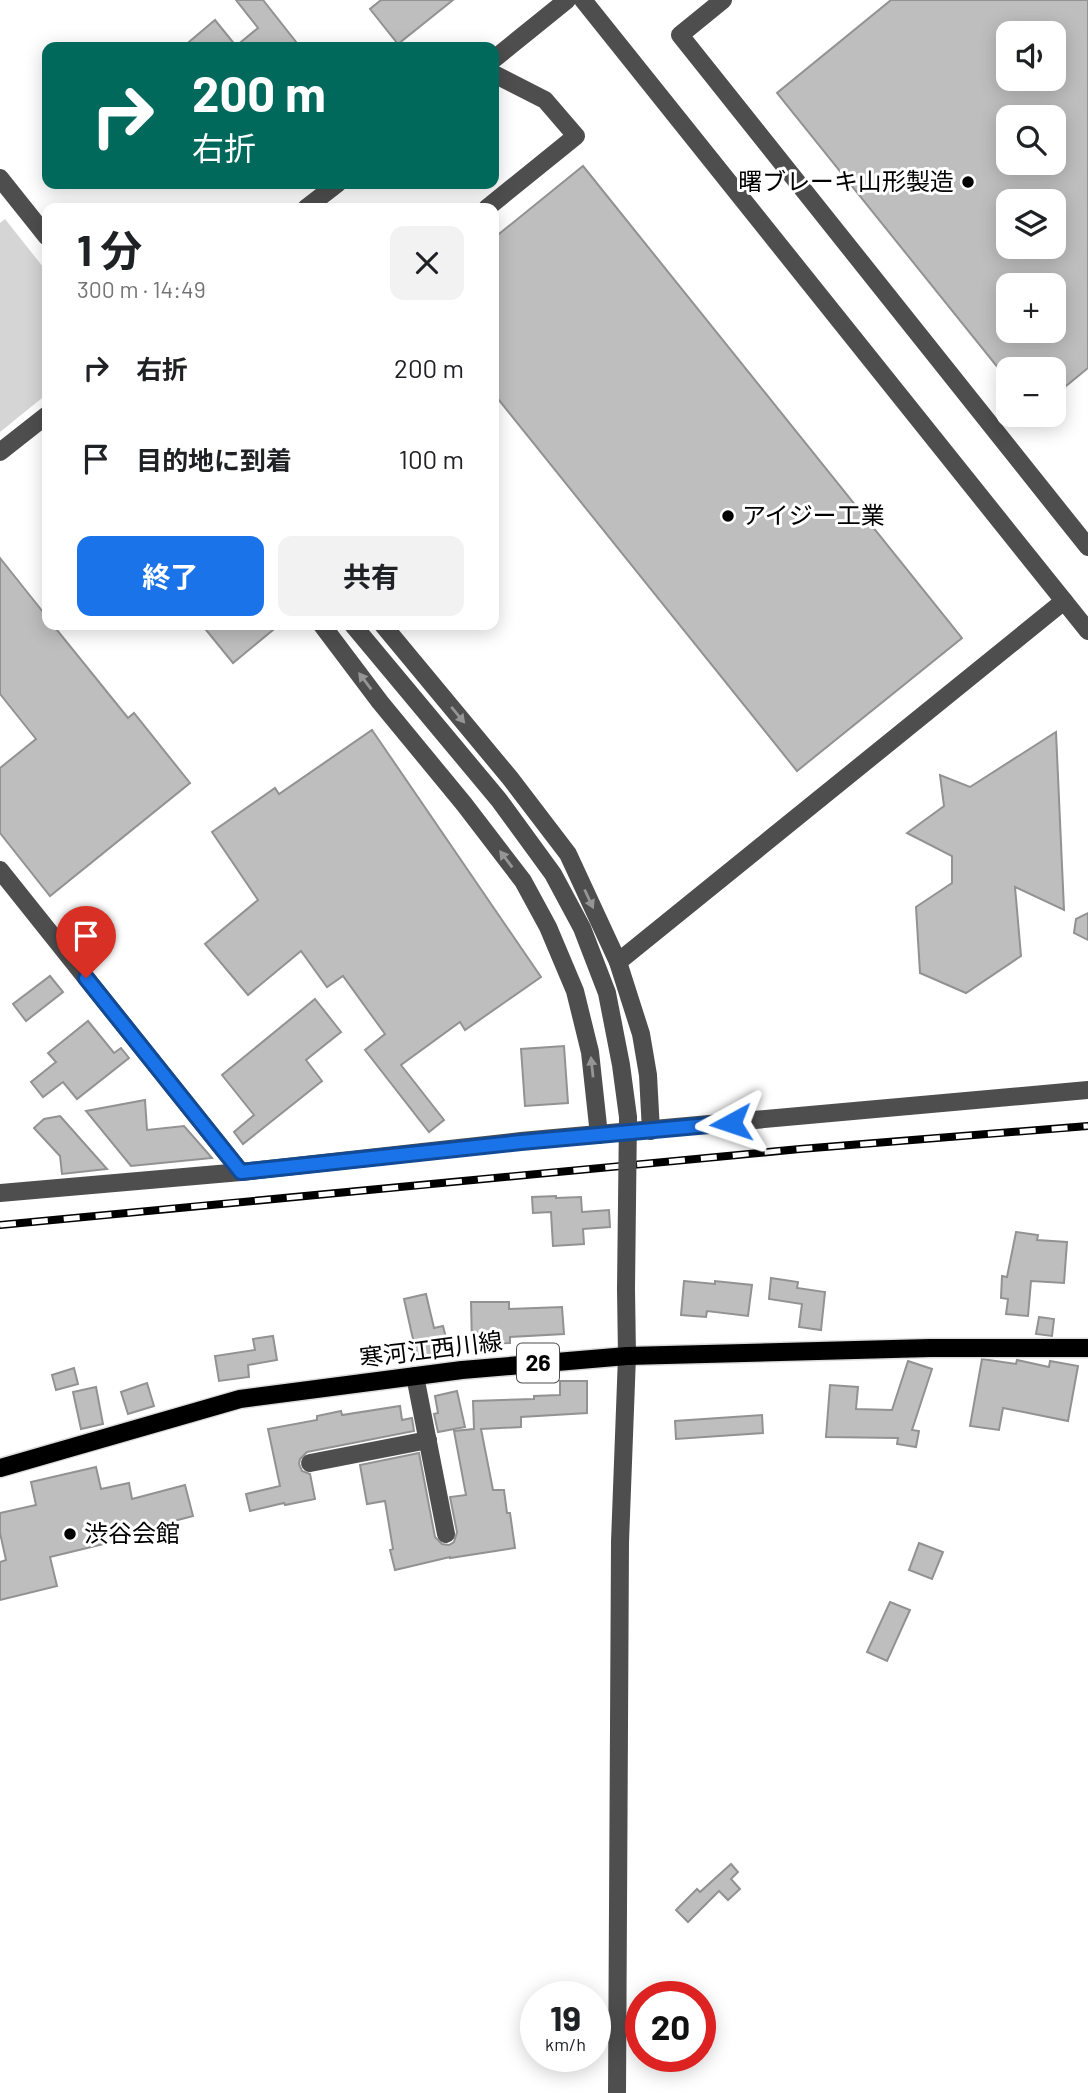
<!DOCTYPE html>
<html lang="ja">
<head>
<meta charset="utf-8">
<style>
	:root { --surface:#fff; --page:#f2f2f2; --text:#202124; --muted:#757577; --accent:#1a73e8 }
	body { margin:0; font-family:Barlow,"Noto Sans JP",sans-serif; background:var(--page); color:var(--text); height:100vh; display:flex; flex-direction:column; font-size:26px; white-space:nowrap }
	* { box-sizing:border-box; margin:0 }
	p { font-size:23px; color:var(--muted) }
	.icon { flex:none; width:38px; height:38px; fill:none; stroke:currentColor; stroke-width:2; stroke-linecap:round; stroke-linejoin:round }
	.map { position:relative; flex:1; overflow:hidden }
	.sheet { position:absolute; left:42px; top:203px; width:457px; height:427px; display:flex; flex-direction:column; background:var(--surface); border-radius:14px; box-shadow:0 4px 18px #0003 }
	.sheet>* { flex:none }
	.guide { position:absolute; left:42px; top:42px; width:457px; height:147px; border-radius:14px; box-shadow:0 4px 18px #0003; background:#00695c; color:#fff; overflow:hidden }
	.fabs { position:absolute; left:996px; top:21px; display:grid; gap:14px }
	.fabs a { display:grid; place-items:center; width:70px; height:70px; border-radius:14px; background:var(--surface); box-shadow:0 4px 18px #0003; font-size:35px }
	.speed { position:absolute; left:520px; top:1981px; display:flex; gap:14px; font-size:35px; font-weight:700; text-align:center }
	.speed>* { display:grid; place-content:center; width:91px; height:91px; border-radius:50%; background:var(--surface); box-shadow:0 4px 18px #0003; line-height:1 }
	.speed small { font-size:18px; font-weight:400 }
	.speed .limit { border:10px solid #d22; background:#fff; color:#111 }
	.pin { position:absolute; display:grid; place-items:center; width:60px; height:60px; color:#fff; margin:-72px -30px; border-radius:50% 50% 50% 0; rotate:-45deg; box-shadow:0 0 7px #0007 }
	.pin .icon { rotate:45deg }
	.me { position:absolute; width:77px; margin:-38px; rotate:265deg; stroke-linejoin:round; filter:drop-shadow(0 0 5px #0008) }
	.turn { display:flex; align-items:center; gap:24px; height:147px; padding:0 35px; font-size:32px }
	.turn .icon { width:91px; height:91px; stroke-width:2.5 }
	.turn b { display:block; font-size:49px; line-height:60px }
	.round { display:grid; place-items:center; flex:none; width:74px; height:74px; border-radius:14px; background:var(--page) }
	.head { display:flex; align-items:center; justify-content:space-between; height:119px; padding:0 35px }
	h1 { font-size:42px; font-weight:700; line-height:52px }
	.primary-button { display:flex; gap:14px; margin-top:auto; padding:14px 35px }
	.primary-button a { flex:1; height:80px; border-radius:14px; background:var(--accent); color:#fff; font-size:28px; font-weight:700; line-height:80px; text-align:center }
	.primary-button a+a { background:var(--page); color:var(--text) }
	ul { padding:0; list-style:none }
	li { display:flex; align-items:center; gap:21px; height:91px; padding:0 35px }
	li div { flex:1 }
	li b { display:block; font-size:26px }
	li em { font-style:normal }
	.map>svg:first-child { display:block }
	.green { fill:#d5d5d5 }
	.building { fill:#bebebe; stroke:#929292; stroke-width:2; fill-rule:evenodd }
	.lines { fill:none; stroke-linecap:round; stroke-linejoin:round }
	.major-casing { stroke:#dbdbdb; stroke-width:21 }
	.minor { stroke:#4e4e4e; stroke-width:18 }
	.major { stroke:#000; stroke-width:18 }
	.rail-casing { stroke:#000; stroke-width:8 }
	.rail { stroke:#fff; stroke-width:5; stroke-dasharray:16; stroke-linecap:butt }
	.minor-bridge { stroke:#4e4e4e; stroke-width:18 }
	.oneway { fill:#959595 }
	.route-casing { stroke:#114b97; stroke-width:18 }
	.route { stroke:#1a73e8; stroke-width:12 }
	.poi-dot { fill:#000; stroke:#fff; stroke-width:2.5 }
	.labels { text-anchor:middle; stroke-width:6; stroke-linejoin:round; paint-order:stroke }
	.shield { fill:#fff; stroke:#4c4c4c; stroke-width:2 }
	.shield-label { font-size:23px; font-weight:bold; fill:#000 }
	.poi-label { font-size:24px; fill:#000; stroke:#fff; text-anchor:start }
	.street-label { font-size:24px; fill:#000; stroke:#fff }
</style>
</head>
<body>
<div class="map">
<svg width="1088" height="2093" viewBox="0 0 1088 2093">
	<rect width="100%" height="100%" fill="#fff"/>
	<polygon class="green" points="5,219 47,272 47,394 0,432 0,223"/>
	<g class="building">
		<polygon points="236,0 263,0 300,47 183,47 215,20 236,46 258,28"/>
		<polygon points="381,0 453,0 398,44 370,9"/>
		<path d="M 891,0 L 1088,0 L 1088,368 L 1054,396 L 1054,369 L 999,369 L 777,93 ZM 1008,33 L 1054,33 L 1054,79 L 1008,79 ZM 1008,117 L 1054,117 L 1054,163 L 1008,163 ZM 1008,201 L 1054,201 L 1054,247 L 1008,247 ZM 1008,285 L 1054,285 L 1054,331 L 1008,331 Z"/>
		<polygon points="583,166 962,638 797,771 494,394 494,238"/>
		<polygon points="0,558 47,617 47,625 53,625 128,718 134,713 190,783 50,896 0,833 0,768 36,739 0,694"/>
		<polygon points="202,625 279,625 233,663"/>
		<polygon points="372,730 541,977 465,1030 460,1022 401,1065 444,1120 429,1132 365,1050 385,1034 343,976 327,987 301,951 248,995 205,944 258,900 212,832 275,788 279,794"/>
		<polygon points="1056,732 1064,910 1015,887 1021,956 966,993 920,973 916,907 952,883 952,856 907,833 944,806 940,775 970,787"/>
		<polygon points="1088,913 1088,940 1074,933 1076,919"/>
		<polygon points="50,976 63,992 26,1021 13,1004"/>
		<polygon points="315,999 341,1032 306,1060 322,1081 243,1144 234,1132 254,1115 222,1075"/>
		<polygon points="88,1021 114,1053 121,1048 129,1058 77,1099 63,1082 43,1097 31,1082 56,1062 48,1053"/>
		<polygon points="564,1046 568,1103 525,1106 521,1049"/>
		<polygon points="145,1100 147,1130 184,1126 212,1158 131,1166 86,1111"/>
		<polygon points="60,1116 107,1169 62,1174 60,1156 34,1128 44,1119"/>
		<polygon points="556,1196 556,1198 581,1197 582,1212 609,1210 610,1227 583,1229 584,1244 553,1246 551,1212 533,1213 532,1197"/>
		<polygon points="1016,1232 1038,1235 1037,1240 1067,1242 1064,1283 1031,1281 1028,1316 1006,1314 1008,1299 1001,1298 1002,1276 1007,1277"/>
		<polygon points="771,1278 798,1282 797,1288 825,1292 821,1330 799,1327 802,1304 769,1299"/>
		<polygon points="684,1281 715,1284 715,1281 752,1285 748,1316 707,1311 706,1317 681,1315"/>
		<polygon points="426,1294 434,1328 443,1326 449,1350 417,1357 404,1299"/>
		<polygon points="471,1302 509,1302 509,1309 562,1307 564,1334 510,1337 510,1343 472,1344"/>
		<polygon points="1039,1317 1054,1319 1052,1336 1036,1334"/>
		<polygon points="273,1336 277,1360 248,1365 249,1377 219,1381 215,1356 255,1350 253,1339"/>
		<polygon points="982,1359 1016,1364 1017,1360 1049,1367 1050,1361 1078,1366 1068,1421 1003,1408 999,1430 970,1426"/>
		<polygon points="908,1361 932,1369 912,1430 919,1431 916,1447 897,1444 898,1438 826,1437 830,1385 858,1387 856,1409 892,1410"/>
		<polygon points="74,1368 78,1384 56,1390 52,1375"/>
		<polygon points="560,1381 587,1381 587,1413 521,1417 521,1427 481,1429 493,1490 504,1490 507,1513 510,1513 515,1548 450,1558 450,1557 395,1570 390,1550 393,1549 385,1501 367,1504 360,1465 419,1453 435,1537 442,1544 449,1545 454,1542 457,1532 450,1497 466,1495 454,1431 474,1429 473,1401 534,1399 534,1396 560,1395"/>
		<polygon points="147,1383 154,1406 128,1414 121,1392"/>
		<polygon points="96,1387 103,1424 81,1429 73,1392"/>
		<polygon points="457,1391 465,1427 438,1432 434,1414 438,1413 435,1396"/>
		<polygon points="400,1406 402,1420 412,1418 414,1431 307,1452 300,1459 299,1464 302,1471 310,1474 315,1499 285,1505 284,1503 250,1511 246,1494 280,1486 268,1429 317,1420 317,1416 341,1411 342,1415"/>
		<polygon points="762,1415 763,1433 676,1439 675,1421"/>
		<polygon points="96,1467 101,1489 129,1483 132,1499 185,1485 193,1516 140,1530 141,1535 50,1557 57,1586 0,1600 0,1562 6,1560 0,1533 0,1513 36,1505 31,1482"/>
		<polygon points="919,1543 943,1552 932,1579 909,1570"/>
		<polygon points="890,1602 910,1610 887,1661 867,1652"/>
		<polygon points="731,1864 738,1872 731,1879 740,1889 728,1900 719,1891 688,1922 676,1910 697,1889 700,1892"/>
	</g>
	<g class="lines">
		<g class="major-casing">
			<polyline id="major" points="0,1468 240,1399 462,1370 627,1356 930,1348 1088,1348"/>
		</g>
		<g class="minor">
			<polyline points="583,0 1088,631"/>
			<polyline points="723,0 680,35 1088,547"/>
			<polyline points="494,59 567,0"/>
			<polyline points="0,178 47,237"/>
			<polyline points="306,208 337,184"/>
			<polyline points="487,208 576,136 545,100 494,74"/>
			<polyline points="0,452 47,415"/>
			<polyline points="322,625 380,702 464,804 523,881 548,927 575,991 590,1052 599,1135"/>
			<polyline points="383,625 510,778 568,854 618,962 641,1034 648,1075 651,1131"/>
			<polyline points="0,870 241,1172"/>
			<polyline points="618,962 1064,601"/>
			<polyline points="0,1193 241,1172 521,1141 1088,1090"/>
			<polyline points="415,1376 446,1534"/>
			<polyline points="310,1463 428,1440"/>
			<polyline points="617,2093 620,1542 627,1356 626,1289"/>
		</g>
		<use href="#major" class="major"/>
		<g class="rail-casing">
			<polyline id="rail" points="0,1225 800,1149 1088,1126"/>
		</g>
		<use href="#rail" class="rail"/>
		<polyline class="minor-bridge" points="353,625 499,800 553,874 582,928 607,993 621,1065 628,1117 626,1289"/>
	</g>
	<defs><path id="oneway-solid" d="M-6-.8H1V-3.2L6.5 0L1 3.2V.8H-6Z" transform="scale(1.75)"/></defs>
	<g class="oneway">
		<use href="#oneway-solid" transform="translate(365 681) rotate(-127)"/>
		<use href="#oneway-solid" transform="translate(458 715) rotate(50)"/>
		<use href="#oneway-solid" transform="translate(506 859) rotate(-127)"/>
		<use href="#oneway-solid" transform="translate(589 899) rotate(65)"/>
		<use href="#oneway-solid" transform="translate(592 1067) rotate(-96)"/>
	</g>
	<g class="lines">
		<g class="route-casing">
			<polyline id="route" points="86,978 241,1172 521,1142 731,1123"/>
		</g>
		<use href="#route" class="route"/>
	</g>
	<g class="poi-dot">
		<circle cx="968" cy="182" r="7"/>
		<circle cx="728" cy="516" r="7"/>
		<circle cx="70" cy="1534" r="7"/>
	</g>
	<g class="labels">
		<rect class="shield" x="517" y="1343.5" width="42" height="39" rx="5"/>
		<g class="shield-label">
			<text x="538" y="1371">26</text>
		</g>
		<g class="poi-label">
			<text x="954" y="190" text-anchor="end">曙ブレーキ山形製造</text>
			<text x="742" y="524">アイジー工業</text>
			<text x="84" y="1542">渋谷会館</text>
		</g>
		<g class="street-label">
			<text transform="translate(431 1350) rotate(-7)" y="8">寒河江西川線</text>
		</g>
	</g>
</svg>
<div class="fabs">
<a><svg class="icon" aria-label="sound" viewBox="0 0 24 24"><path d="M4 9h4l5-4v14l-5-4H4zM17 9q2 3 0 6"/></svg></a>
<a><svg class="icon" aria-label="search" viewBox="0 0 24 24"><circle cx="10" cy="10" r="6"/><path d="M15 15l6 6"/></svg></a>
<a><svg class="icon" aria-label="layers" viewBox="0 0 24 24"><path d="M12 4l9 5-9 5-9-5zM3 14l9 5 9-5"/></svg></a>
<a>+</a>
<a>−</a>
</div>
<div class="speed"><div>19<small>km/h</small></div><div class="limit">20</div></div>
<div class="pin" style="left:86px;top:978px;background:#d93025"><svg class="icon" aria-label="arrive" viewBox="0 0 24 24"><path d="M6 21V4h12l-3 4 3 4H6"/></svg></div>
<svg class="me" style="left:731px;top:1123px" viewBox="-20 -20 40 40"><path d="M0-17L14 15 0 8-14 15z" fill="#1a73e8" stroke="#fff" stroke-width="4"/></svg>
<div class="guide">
<div class="turn"><svg class="icon" aria-label="right" viewBox="0 0 24 24"><path d="M7 20v-9h11M14 6l5 5-5 5"/></svg><div><b>200 m</b>右折</div></div>
</div>
<section class="sheet">
<div class="head"><div><h1>1 分</h1><p>300 m · 14:49</p></div><a class="round"><svg class="icon" aria-label="close" viewBox="0 0 24 24"><path d="M6 6l12 12M18 6L6 18"/></svg></a></div>
<ul>
<li><svg class="icon" aria-label="right" viewBox="0 0 24 24"><path d="M7 20v-9h11M14 6l5 5-5 5"/></svg><div><b>右折</b></div><em>200 m</em></li>
<li><svg class="icon" aria-label="arrive" viewBox="0 0 24 24"><path d="M6 21V4h12l-3 4 3 4H6"/></svg><div><b>目的地に到着</b></div><em>100 m</em></li>
</ul>
<div class="primary-button"><a>終了</a><a>共有</a></div>
</section>
</div>
</body>
</html>
